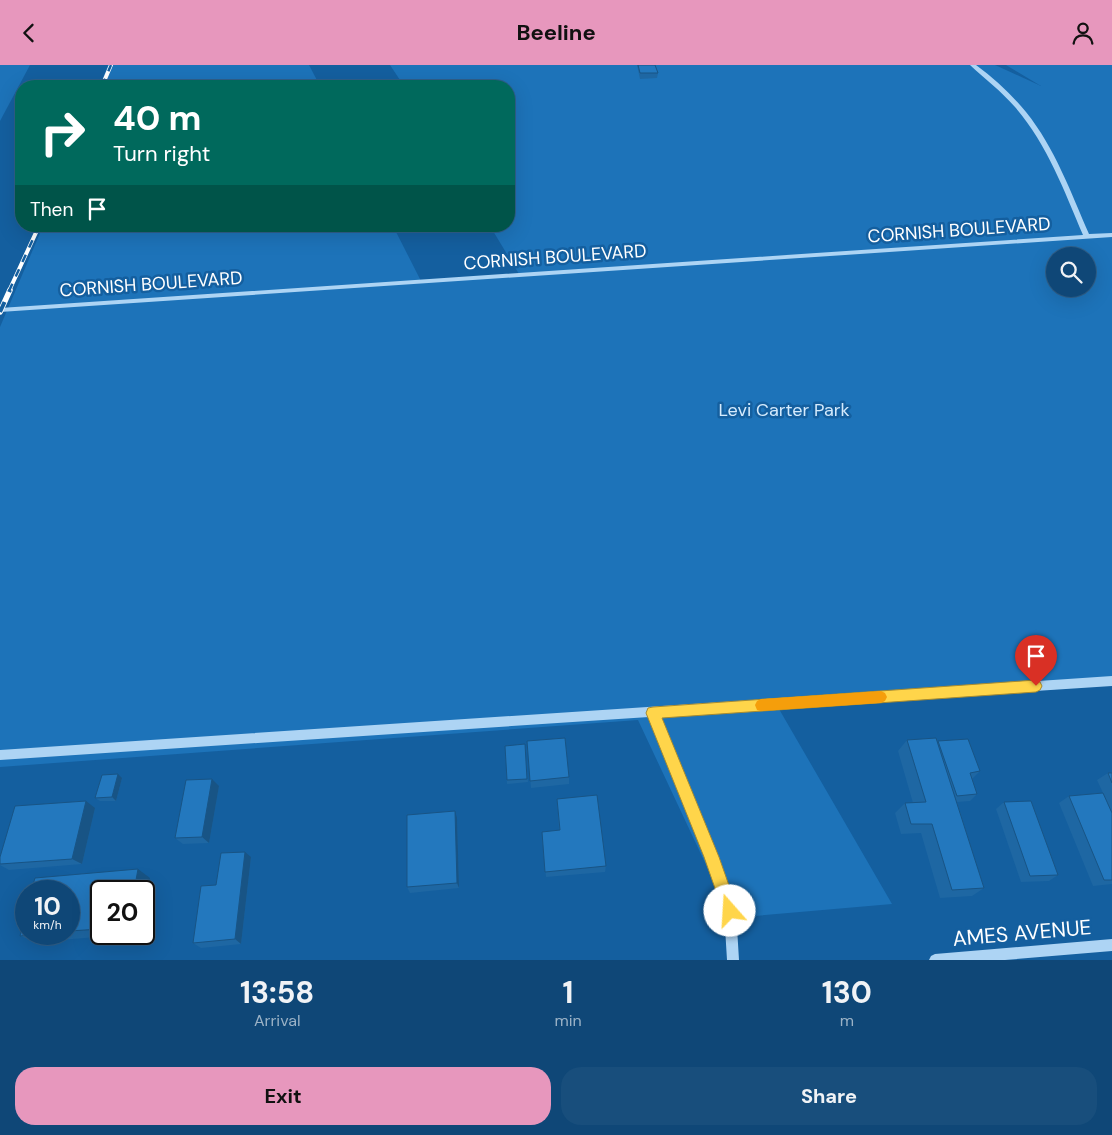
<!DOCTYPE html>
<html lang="en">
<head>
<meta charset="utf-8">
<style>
	:root { --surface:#0f4777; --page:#184e7c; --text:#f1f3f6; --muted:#9bb2c6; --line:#2f5f89; --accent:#e797bd }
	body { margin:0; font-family:"DM Sans",sans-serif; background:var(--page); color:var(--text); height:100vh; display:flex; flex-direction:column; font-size:19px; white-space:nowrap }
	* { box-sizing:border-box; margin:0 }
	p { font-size:16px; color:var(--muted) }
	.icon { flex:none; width:28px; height:28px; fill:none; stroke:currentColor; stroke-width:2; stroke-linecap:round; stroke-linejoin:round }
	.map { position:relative; height:895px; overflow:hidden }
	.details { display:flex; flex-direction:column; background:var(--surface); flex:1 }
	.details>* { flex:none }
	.hud { position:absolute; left:15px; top:15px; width:500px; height:152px; border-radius:20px; box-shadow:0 5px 20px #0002,0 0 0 1px var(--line); background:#00695c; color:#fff; overflow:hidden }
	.fabs { position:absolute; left:1046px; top:182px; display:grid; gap:10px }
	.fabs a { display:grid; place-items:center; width:50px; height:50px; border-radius:50%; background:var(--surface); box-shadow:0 5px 20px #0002,0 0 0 1px var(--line); font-size:25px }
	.speed { position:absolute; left:15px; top:815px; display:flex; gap:10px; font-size:25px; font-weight:700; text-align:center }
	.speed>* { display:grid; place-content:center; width:65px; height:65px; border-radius:50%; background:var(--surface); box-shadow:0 5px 20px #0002,0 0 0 1px var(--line); line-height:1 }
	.speed small { font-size:12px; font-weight:400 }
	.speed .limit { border:2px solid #111; border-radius:8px; background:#fff; color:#111 }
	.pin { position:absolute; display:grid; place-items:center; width:42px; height:42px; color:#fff; margin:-51px -21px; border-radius:50% 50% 50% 0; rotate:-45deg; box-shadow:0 0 5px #0007 }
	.pin .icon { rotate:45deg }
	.me { position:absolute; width:55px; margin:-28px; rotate:341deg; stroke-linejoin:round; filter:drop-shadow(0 0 4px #0008) }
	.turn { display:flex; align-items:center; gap:18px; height:105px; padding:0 15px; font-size:22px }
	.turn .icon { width:65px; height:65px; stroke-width:2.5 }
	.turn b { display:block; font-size:35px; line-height:42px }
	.then { display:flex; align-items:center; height:48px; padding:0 15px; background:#0003; gap:10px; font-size:19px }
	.eta { display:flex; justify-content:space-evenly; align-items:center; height:85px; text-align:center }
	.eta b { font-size:30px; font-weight:700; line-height:35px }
	.action { display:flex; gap:10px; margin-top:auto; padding:10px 15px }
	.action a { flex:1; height:58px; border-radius:20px; background:var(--accent); color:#111; font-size:20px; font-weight:700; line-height:58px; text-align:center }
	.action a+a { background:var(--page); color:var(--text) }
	header { display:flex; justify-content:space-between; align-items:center; height:65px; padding:0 15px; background:var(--accent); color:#111; font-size:22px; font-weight:700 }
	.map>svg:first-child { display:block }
	.green { fill:#1d73b9; fill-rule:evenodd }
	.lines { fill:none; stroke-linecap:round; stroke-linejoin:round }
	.minor { fill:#add4f4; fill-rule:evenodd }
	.rail-far1-casing { stroke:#fff; stroke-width:4 }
	.rail-casing { stroke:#fff; stroke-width:5.5 }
	.rail-far1 { stroke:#145f9f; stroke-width:2.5; stroke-dasharray:8; stroke-linecap:butt }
	.rail { stroke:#145f9f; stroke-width:4; stroke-dasharray:11; stroke-linecap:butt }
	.wall { fill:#1e67a3 }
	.shaded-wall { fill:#185485 }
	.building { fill:#2378be; stroke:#185485 }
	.route { fill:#ffd54a; stroke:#a68a30 }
	.slow { fill:#f59e0b }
	.labels { text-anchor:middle; stroke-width:5; stroke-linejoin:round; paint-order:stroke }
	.street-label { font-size:18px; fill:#fff; stroke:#145f9f }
	.park-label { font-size:18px; fill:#d5ebfd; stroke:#145f9f }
	.near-street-label { font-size:21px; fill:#fff; stroke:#145f9f }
</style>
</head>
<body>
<header><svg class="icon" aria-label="back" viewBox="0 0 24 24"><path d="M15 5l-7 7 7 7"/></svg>Beeline<svg class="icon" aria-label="person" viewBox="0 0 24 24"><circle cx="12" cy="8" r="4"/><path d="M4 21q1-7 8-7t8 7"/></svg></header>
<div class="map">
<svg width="1112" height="895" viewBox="0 0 1112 895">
	<rect width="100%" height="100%" fill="#145f9f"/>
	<g class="green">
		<polygon points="0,0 30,0 0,56"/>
		<polygon points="108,0 309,0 320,21 100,21"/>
		<path d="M 390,0 L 995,0 L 1041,21 L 1006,0 L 1112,0 L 1112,620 L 779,644 L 892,839 L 731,853 L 638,655 L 0,702 L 0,262 L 43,161 L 393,161 L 421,216 L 519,209 L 490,161 L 509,161 L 509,21 L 404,21 ZM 1055,191 L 1088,191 L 1088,224 L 1055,224 Z"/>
	</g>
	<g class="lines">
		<g class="minor">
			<path d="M 970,0 L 976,0 C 995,14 1012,30 1026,47 C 1055,83 1071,128 1089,169 L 1112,168 L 1112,172 L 0,247 L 0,243 L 1083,170 C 1064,125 1047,79 1015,42 C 1001,26 985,14 970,0 Z"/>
			<polygon points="1112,611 1112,621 659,651 718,792 736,846 739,895 727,895 724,846 706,792 649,652 0,695 0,685"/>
			<polygon points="1112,874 1112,886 1005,895 929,895 931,891 935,889"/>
		</g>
		<g class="rail-far1-casing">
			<g id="rail-far1">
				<polyline points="102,21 111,0"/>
				<polyline points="9,226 39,161"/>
			</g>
		</g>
		<g class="rail-casing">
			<polyline id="rail" points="0,247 10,225"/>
		</g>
		<use href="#rail-far1" class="rail-far1"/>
		<use href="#rail" class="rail"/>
	</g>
	<g class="wall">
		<polygon points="637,0 655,0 658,8 657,13 640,14"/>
		<polygon points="907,675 937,677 938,676 980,706 972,714 977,729 970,736 957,737 984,823 972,831 940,833 921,768 901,769 895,748 905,738 913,738 898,686"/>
		<polygon points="527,676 569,712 569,719 531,723"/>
		<polygon points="525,679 528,717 507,719 505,681"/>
		<polygon points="1108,708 1112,708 1112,819 1093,821 1059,738 1069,731 1103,728 1097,715"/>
		<polygon points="122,713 116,736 100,736 95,733"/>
		<polygon points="219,721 209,778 183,779 175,773"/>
		<polygon points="557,734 606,801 605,807 546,812 542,773 559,765"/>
		<polygon points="1004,737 1058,810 1049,816 1021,817 996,744"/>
		<polygon points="95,743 82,799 9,805 0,800 0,792"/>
		<polygon points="457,753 459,823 410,828 407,822"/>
		<polygon points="251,792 241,879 201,883 193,878 216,820"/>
		<polygon points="150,813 101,826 101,869 133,869 36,877 20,871 26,869 69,869 69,826"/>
	</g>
	<g class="shaded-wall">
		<polygon points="118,709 122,713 116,736 112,732"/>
		<polygon points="212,714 219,721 209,778 202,772"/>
		<polygon points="86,736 95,743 82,799 72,794"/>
		<polygon points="455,746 457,753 459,823 457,818"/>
		<polygon points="245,787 251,792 241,879 235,874"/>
		<polygon points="138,804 150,813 144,846 144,826 134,826"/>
	</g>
	<g class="building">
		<polygon points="638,0 655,0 658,8 640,8"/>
		<polygon points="565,673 569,712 530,716 527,676"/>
		<polygon points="936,673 984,823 952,825 932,759 911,759 905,738 926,737 907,675"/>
		<polygon points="968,674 980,706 970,708 977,729 957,731 938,676"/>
		<polygon points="525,679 527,714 507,715 505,681"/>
		<polygon points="1108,708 1112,708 1112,718"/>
		<polygon points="118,709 112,732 95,733 102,710"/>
		<polygon points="212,714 202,772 175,773 186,715"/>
		<polygon points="1103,728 1112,748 1112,815 1104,815 1069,731"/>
		<polygon points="597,730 606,801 545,807 542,767 560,765 557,734"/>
		<polygon points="86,736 72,794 0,799 0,792 15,741"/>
		<polygon points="1031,736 1058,810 1030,811 1004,737"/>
		<polygon points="455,746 457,818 407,822 407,750"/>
		<polygon points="245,787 235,874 193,878 201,821 216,820 221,788"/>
		<polygon points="138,804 134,826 101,826 101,864 69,866 69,826 31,826 35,813"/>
		<polygon points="26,846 26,869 41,869 20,871"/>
	</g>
	<polygon class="route" points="1036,615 1040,617 1042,621 1040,625 1036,627 662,653 719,792 738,846 736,852 730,854 725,852 723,846 704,792 646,648 648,643 653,642"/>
	<polygon class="slow" points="881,626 885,628 887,632 885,636 881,638 761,646 757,645 755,640 757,636 761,634"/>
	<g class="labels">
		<g class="street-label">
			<text transform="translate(959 165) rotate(-4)" y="6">CORNISH BOULEVARD</text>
			<text transform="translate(555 192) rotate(-4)" y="6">CORNISH BOULEVARD</text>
			<text transform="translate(151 219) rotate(-4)" y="6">CORNISH BOULEVARD</text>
		</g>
		<g class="park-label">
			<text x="784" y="351">Levi Carter Park</text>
		</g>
		<g class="near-street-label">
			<text transform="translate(1022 868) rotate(-5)" y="7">AMES AVENUE</text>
		</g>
	</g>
</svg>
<div class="fabs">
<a><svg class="icon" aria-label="search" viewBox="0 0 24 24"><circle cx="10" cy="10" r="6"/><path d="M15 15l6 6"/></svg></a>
</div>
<div class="speed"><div>10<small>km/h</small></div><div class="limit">20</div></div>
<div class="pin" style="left:1036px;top:621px;background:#d93025"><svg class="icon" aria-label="arrive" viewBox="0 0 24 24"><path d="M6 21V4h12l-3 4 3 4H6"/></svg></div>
<svg class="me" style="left:730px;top:846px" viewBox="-20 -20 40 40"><circle r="19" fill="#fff"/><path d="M0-13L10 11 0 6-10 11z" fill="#ffd54a"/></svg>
<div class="hud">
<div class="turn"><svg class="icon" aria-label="right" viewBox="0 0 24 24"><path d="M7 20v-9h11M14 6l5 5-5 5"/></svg><div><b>40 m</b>Turn right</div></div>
<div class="then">Then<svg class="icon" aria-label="arrive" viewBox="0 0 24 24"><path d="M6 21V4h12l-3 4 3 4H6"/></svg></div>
</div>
</div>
<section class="details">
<div class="eta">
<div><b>13:58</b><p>Arrival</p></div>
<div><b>1</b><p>min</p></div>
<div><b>130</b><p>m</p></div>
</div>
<div class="action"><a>Exit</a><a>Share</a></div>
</section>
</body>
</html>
